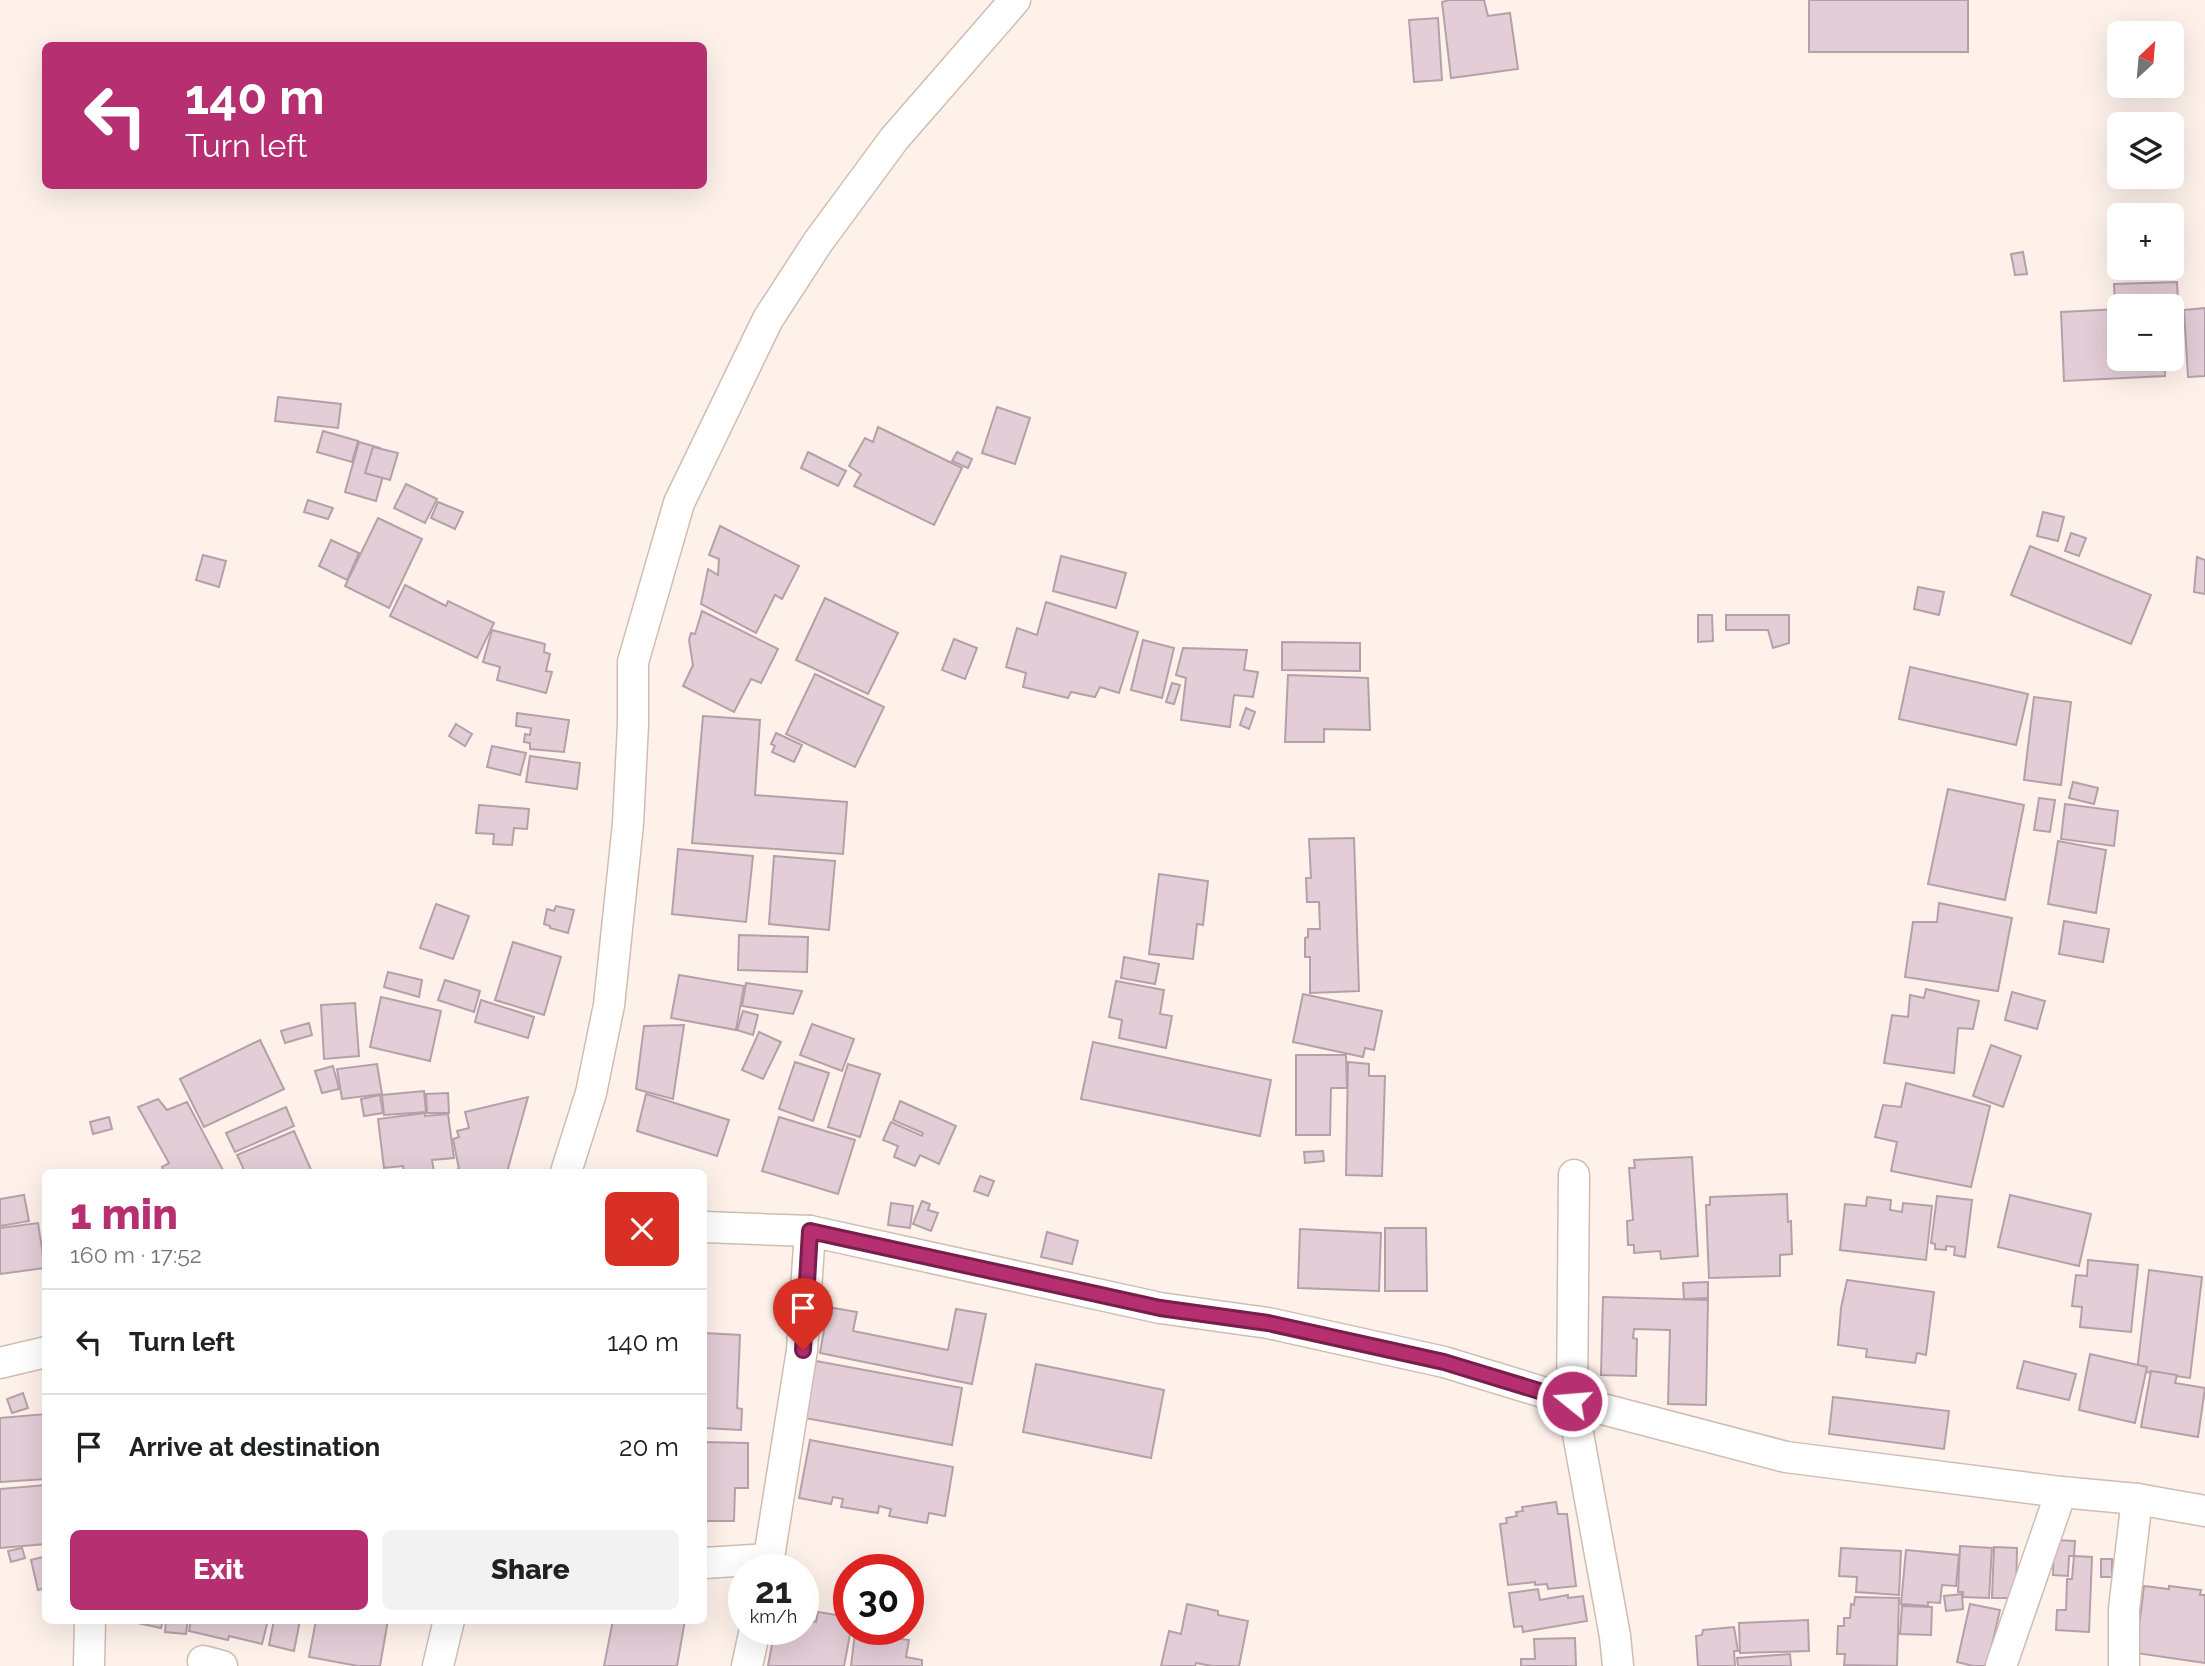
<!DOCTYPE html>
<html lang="en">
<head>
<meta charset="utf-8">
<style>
	:root { --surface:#fff; --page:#f2f2f2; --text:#202124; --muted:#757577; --line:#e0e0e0; --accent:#b62f71 }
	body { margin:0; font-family:Raleway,sans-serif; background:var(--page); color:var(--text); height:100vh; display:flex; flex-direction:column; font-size:26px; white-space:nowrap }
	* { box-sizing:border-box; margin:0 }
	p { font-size:23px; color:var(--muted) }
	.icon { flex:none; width:38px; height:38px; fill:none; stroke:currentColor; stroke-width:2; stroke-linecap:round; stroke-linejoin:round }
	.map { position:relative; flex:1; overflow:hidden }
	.drawer { position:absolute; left:42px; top:1169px; width:665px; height:455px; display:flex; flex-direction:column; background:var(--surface); border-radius:10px; box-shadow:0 7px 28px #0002 }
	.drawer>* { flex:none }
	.guide { position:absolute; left:42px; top:42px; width:665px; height:147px; border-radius:10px; box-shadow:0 7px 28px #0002; background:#b62f71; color:#fff; overflow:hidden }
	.needle { width:46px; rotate:26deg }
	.tools { position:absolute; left:2107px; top:21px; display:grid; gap:14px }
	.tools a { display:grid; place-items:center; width:77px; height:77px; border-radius:10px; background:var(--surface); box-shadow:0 7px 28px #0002; font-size:35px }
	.speed { position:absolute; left:728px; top:1554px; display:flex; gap:14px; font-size:35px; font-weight:700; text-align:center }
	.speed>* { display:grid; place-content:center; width:91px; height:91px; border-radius:50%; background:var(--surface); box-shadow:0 7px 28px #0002; line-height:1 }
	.speed small { font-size:18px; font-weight:400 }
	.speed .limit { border:10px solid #d22; background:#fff; color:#111 }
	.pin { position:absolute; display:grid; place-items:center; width:60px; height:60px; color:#fff; margin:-72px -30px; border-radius:50% 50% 50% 0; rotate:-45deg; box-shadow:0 0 7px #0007 }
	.pin .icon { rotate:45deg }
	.me { position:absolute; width:77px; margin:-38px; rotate:287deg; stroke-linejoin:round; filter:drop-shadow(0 0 5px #0008) }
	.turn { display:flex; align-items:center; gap:24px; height:147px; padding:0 28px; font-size:32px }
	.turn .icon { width:91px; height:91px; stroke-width:2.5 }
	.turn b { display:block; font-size:49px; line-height:60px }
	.round { display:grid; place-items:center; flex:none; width:74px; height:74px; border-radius:10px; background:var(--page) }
	.headline { display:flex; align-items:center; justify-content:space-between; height:119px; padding:0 28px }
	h1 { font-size:42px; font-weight:800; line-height:52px; color:var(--accent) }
	.action { display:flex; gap:14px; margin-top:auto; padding:14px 28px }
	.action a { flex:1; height:80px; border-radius:10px; background:var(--accent); color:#fff; font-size:28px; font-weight:800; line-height:80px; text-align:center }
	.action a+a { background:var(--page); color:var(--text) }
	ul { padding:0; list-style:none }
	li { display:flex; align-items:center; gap:21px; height:105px; padding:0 28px; border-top:2px solid var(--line) }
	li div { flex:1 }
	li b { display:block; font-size:26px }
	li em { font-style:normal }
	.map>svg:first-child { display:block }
	.building { fill:#e3cdd7; stroke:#b5a0a9; stroke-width:2 }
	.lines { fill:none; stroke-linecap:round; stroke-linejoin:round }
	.street-casing { stroke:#d0bdb1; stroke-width:33 }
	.street { stroke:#fff; stroke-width:30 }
	.route-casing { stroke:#761f49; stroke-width:18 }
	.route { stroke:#b62f71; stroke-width:12 }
</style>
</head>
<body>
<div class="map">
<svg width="2205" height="1666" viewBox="0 0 2205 1666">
	<rect width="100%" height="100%" fill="#fdf1ea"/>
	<g class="building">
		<polygon points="1449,0 1484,0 1488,16 1510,13 1518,69 1451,78 1442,2"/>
		<rect x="1809" y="0" width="159" height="52"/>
		<polygon points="1438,18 1442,80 1414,82 1409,20"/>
		<polygon points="2023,252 2027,274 2015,275 2011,254"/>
		<polygon points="2177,282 2178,301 2115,304 2114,284"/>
		<polygon points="2205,308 2205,376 2188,377 2184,310"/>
		<polygon points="2119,309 2119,359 2164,359 2165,376 2064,381 2061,312"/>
		<polygon points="278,397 341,404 338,428 275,421"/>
		<polygon points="997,407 1030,418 1015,464 982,453"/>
		<polygon points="878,427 962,468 934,525 854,486 861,474 849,466 865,438 873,442"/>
		<polygon points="323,431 358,441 352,462 317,452"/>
		<polygon points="359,442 380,448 374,468 379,470 378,474 383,476 376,501 345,492"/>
		<polygon points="373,447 398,453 390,480 365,473"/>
		<polygon points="808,452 846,471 838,486 801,468"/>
		<polygon points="957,452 972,459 968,468 952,461"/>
		<polygon points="406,484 437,499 425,523 394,508"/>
		<polygon points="308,500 333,508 328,519 304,512"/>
		<polygon points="438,502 463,512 455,529 431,518"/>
		<polygon points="2043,512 2064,517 2058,541 2037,536"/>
		<polygon points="378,518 422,539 389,608 345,586"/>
		<polygon points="720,526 799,566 782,599 775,595 756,633 701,604 708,569 718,575 719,559 709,555"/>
		<polygon points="2071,533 2086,538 2079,556 2065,551"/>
		<polygon points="331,540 359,553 347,580 319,566"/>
		<polygon points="2030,546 2151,595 2131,644 2011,595"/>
		<polygon points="203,555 226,561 219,587 196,580"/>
		<polygon points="1061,556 1126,573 1116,608 1053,591"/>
		<polygon points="2197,557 2205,560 2205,594 2194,592"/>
		<polygon points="405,585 446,606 448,601 494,623 477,658 390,616"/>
		<polygon points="1918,587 1944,592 1939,615 1914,609"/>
		<polygon points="825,598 898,633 868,694 796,660"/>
		<polygon points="1046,602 1138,632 1119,693 1100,687 1095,697 1071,692 1068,698 1023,687 1026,673 1006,667 1017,628 1037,635"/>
		<polygon points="702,611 778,649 761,683 751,679 734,712 683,686 693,665 689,640 691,633 695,634"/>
		<polygon points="1698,615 1712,615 1713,641 1698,642"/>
		<polygon points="1726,615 1789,615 1789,643 1773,648 1768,630 1726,630"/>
		<polygon points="492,630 545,644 544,652 550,654 546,671 552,672 546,693 497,680 500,667 483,662"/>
		<polygon points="954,639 977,648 965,679 942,670"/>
		<polygon points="1143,640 1174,648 1162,698 1131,690"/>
		<polygon points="1282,642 1360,643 1360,671 1282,670"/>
		<polygon points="1183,648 1247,650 1244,670 1258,672 1253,697 1234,695 1230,727 1181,720 1186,678 1176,675"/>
		<polygon points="1910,667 2028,694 2016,745 1899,719"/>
		<polygon points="815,674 884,707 855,767 786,734"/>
		<polygon points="1288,675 1368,678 1370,730 1324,729 1324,742 1285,742"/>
		<polygon points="1172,683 1180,685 1174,704 1166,702"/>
		<polygon points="2034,697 2071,702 2061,785 2024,780"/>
		<polygon points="1246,708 1255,712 1249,729 1240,725"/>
		<polygon points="517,713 569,720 564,752 530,749 530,743 524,742 525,734 530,735 531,728 516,726"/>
		<polygon points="703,716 760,720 755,795 847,802 843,854 692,843"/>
		<polygon points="456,724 472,734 465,746 449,736"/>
		<polygon points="776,733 802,745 794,762 772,752 775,746 771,744"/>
		<polygon points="492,746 526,753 520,775 487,767"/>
		<polygon points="530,756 580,763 577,789 526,782"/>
		<polygon points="2073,782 2098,788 2094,804 2069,798"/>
		<polygon points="1948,789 2024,805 2005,900 1928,884"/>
		<polygon points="2039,798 2055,800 2050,832 2034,830"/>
		<polygon points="2065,804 2118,811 2114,846 2061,839"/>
		<polygon points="479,805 529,809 527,829 514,828 512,845 493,844 494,834 476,833"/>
		<polygon points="1354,838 1359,991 1310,993 1310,957 1305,957 1305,938 1308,937 1308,929 1320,929 1319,902 1307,902 1306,878 1311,878 1309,839"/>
		<polygon points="2058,841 2106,850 2096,913 2048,904"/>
		<polygon points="678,849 753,856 746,922 672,914"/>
		<polygon points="774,856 835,861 829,930 769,924"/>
		<polygon points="1159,874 1208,881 1203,925 1197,924 1193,959 1149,954"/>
		<polygon points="1939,903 2012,918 1998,991 1905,977 1913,922 1937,922"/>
		<polygon points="436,904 469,916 453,959 420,948"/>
		<polygon points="556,906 574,910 568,933 550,928 550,926 544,924 547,909 554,911"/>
		<polygon points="2064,921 2109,929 2103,962 2059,954"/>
		<polygon points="739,935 808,937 807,972 738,970"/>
		<polygon points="513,942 561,957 544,1015 495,1000"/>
		<polygon points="1124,957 1159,964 1155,984 1121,978"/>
		<polygon points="388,972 422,980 419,997 384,987"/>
		<polygon points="679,975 744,986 736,1030 671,1018"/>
		<polygon points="445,980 480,991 474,1012 438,1000"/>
		<polygon points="1116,981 1164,990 1160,1014 1172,1016 1166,1048 1119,1038 1122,1020 1109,1017"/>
		<polygon points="746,983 802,991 793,1014 742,1006"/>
		<polygon points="1926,989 1979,1001 1973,1029 1958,1028 1954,1073 1884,1063 1892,1015 1908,1017 1910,995 1924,998"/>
		<polygon points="2012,992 2045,1001 2037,1029 2005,1020"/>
		<polygon points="1303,994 1382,1011 1374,1050 1365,1048 1363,1057 1293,1042"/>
		<polygon points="381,997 441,1011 430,1061 370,1047"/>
		<polygon points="481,1000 534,1017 528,1038 475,1022"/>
		<polygon points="355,1003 359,1056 324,1059 321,1005"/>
		<polygon points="743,1011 758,1015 753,1035 737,1030"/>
		<polygon points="309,1023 312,1035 285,1043 281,1031"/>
		<polygon points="812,1024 854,1039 842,1071 800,1055"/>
		<polygon points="684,1025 673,1099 636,1089 644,1026"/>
		<polygon points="759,1032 781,1042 763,1079 742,1070"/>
		<polygon points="260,1040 284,1089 204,1127 180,1079"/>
		<polygon points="1093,1042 1271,1080 1260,1136 1081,1099"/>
		<polygon points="1991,1045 2021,1056 2003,1107 1973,1096"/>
		<polygon points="1296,1055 1346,1055 1347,1088 1331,1088 1330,1135 1296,1135"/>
		<polygon points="795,1062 829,1073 813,1121 779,1109"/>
		<polygon points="1348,1062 1369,1064 1369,1076 1385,1076 1382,1176 1346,1175"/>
		<polygon points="377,1064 382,1094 342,1099 337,1069"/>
		<polygon points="848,1064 880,1074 860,1137 828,1127"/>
		<polygon points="333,1066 339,1089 322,1093 315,1071"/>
		<polygon points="1906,1083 1990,1106 1971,1187 1891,1171 1897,1142 1875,1137 1883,1105 1901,1107"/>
		<polygon points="424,1091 426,1112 384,1115 382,1095"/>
		<polygon points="448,1093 449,1113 427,1113 426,1094"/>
		<polygon points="646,1094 729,1120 717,1156 637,1131"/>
		<polygon points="380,1095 383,1113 364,1116 361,1099"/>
		<polygon points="528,1097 507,1172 449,1172 459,1169 453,1139 459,1137 457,1131 469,1128 465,1112"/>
		<polygon points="158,1099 167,1110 187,1102 224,1172 164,1172 162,1167 169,1163 138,1107"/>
		<polygon points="900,1101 956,1126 939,1164 920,1155 915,1166 894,1157 898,1146 883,1140 891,1122 922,1136 923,1133 893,1120"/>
		<polygon points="286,1107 294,1126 235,1152 226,1133"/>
		<polygon points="425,1113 425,1116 448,1114 454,1158 432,1160 434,1172 404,1172 403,1166 384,1168 378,1119"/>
		<polygon points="109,1117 112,1129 93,1134 90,1122"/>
		<polygon points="779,1117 855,1140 838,1194 762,1171"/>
		<polygon points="294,1131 312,1172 245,1172 237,1155"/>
		<polygon points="1323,1151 1324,1161 1305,1163 1304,1152"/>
		<polygon points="1692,1157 1698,1256 1661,1259 1660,1251 1634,1253 1634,1245 1628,1245 1627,1221 1633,1220 1629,1168 1635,1168 1634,1160"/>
		<polygon points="980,1176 994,1181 988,1196 974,1191"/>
		<polygon points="1787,1194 1788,1222 1791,1221 1792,1254 1780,1255 1780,1276 1709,1278 1706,1205 1710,1205 1710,1197"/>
		<polygon points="24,1195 29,1221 0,1226 0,1199"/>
		<polygon points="2010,1195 2091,1214 2079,1266 1998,1247"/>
		<polygon points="1937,1196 1972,1200 1965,1257 1954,1255 1955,1247 1946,1246 1946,1250 1935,1249 1935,1244 1931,1243"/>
		<polygon points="1867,1197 1891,1200 1890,1210 1902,1212 1903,1203 1932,1206 1926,1260 1840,1250 1845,1204 1866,1206"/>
		<polygon points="922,1201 930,1204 928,1210 938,1213 931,1231 913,1224"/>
		<polygon points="891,1203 913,1206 910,1228 888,1225"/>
		<polygon points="38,1223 45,1268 0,1274 0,1228"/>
		<polygon points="1385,1228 1426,1228 1427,1291 1385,1291"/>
		<polygon points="1300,1229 1381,1233 1379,1291 1298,1288"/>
		<polygon points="1047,1232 1078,1241 1072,1264 1041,1257"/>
		<polygon points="2088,1260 2138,1265 2131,1332 2080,1327 2082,1307 2072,1306 2076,1275 2087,1276"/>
		<polygon points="2149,1270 2202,1277 2190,1378 2137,1371"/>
		<polygon points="1847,1280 1934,1292 1926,1355 1917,1353 1915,1363 1866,1357 1867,1349 1838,1345 1841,1308"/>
		<polygon points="1708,1282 1708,1298 1684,1299 1683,1283"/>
		<polygon points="1603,1297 1708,1300 1706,1405 1668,1404 1670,1330 1634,1329 1633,1338 1637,1339 1636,1376 1601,1375"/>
		<polygon points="828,1307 857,1312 853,1331 948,1350 956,1309 986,1314 972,1384 820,1353"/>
		<polygon points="704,1333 740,1335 737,1408 742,1409 741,1430 704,1428"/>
		<polygon points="2090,1354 2147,1367 2135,1423 2079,1410"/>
		<polygon points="816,1361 962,1388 952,1445 805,1418"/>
		<polygon points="2024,1361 2076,1374 2069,1400 2017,1388"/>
		<polygon points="1036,1364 1164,1390 1151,1458 1023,1432"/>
		<polygon points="2151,1371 2177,1375 2175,1383 2205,1388 2198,1437 2141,1427"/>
		<polygon points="23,1393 28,1408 12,1413 7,1399"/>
		<polygon points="1833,1397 1949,1411 1944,1449 1829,1434"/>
		<polygon points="46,1414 46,1479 0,1482 0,1418"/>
		<polygon points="810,1440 953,1467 945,1516 929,1513 927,1523 889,1516 891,1509 879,1506 878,1513 841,1507 843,1499 833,1497 831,1504 799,1498"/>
		<polygon points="704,1442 748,1443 748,1488 735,1488 734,1521 705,1521"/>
		<polygon points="46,1485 46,1544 0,1548 0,1489"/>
		<polygon points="1556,1502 1558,1514 1567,1514 1576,1586 1548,1589 1547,1584 1535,1585 1535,1582 1508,1585 1500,1524 1507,1523 1506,1518 1517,1516 1516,1512 1523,1511 1522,1507"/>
		<polygon points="2054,1540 2075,1541 2074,1556 2069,1556 2068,1576 2053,1575"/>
		<polygon points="1960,1546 1992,1548 1989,1598 1963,1597 1963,1592 1958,1592"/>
		<polygon points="1994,1547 2017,1548 2016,1598 1992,1598"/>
		<polygon points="22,1548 25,1558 11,1562 8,1551"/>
		<polygon points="1841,1548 1901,1551 1899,1595 1856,1592 1857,1577 1839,1576"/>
		<polygon points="1906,1550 1959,1555 1956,1586 1942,1585 1940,1603 1928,1602 1928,1606 1901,1604"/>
		<polygon points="46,1556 46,1588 38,1590 31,1560"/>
		<polygon points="2074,1556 2092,1557 2089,1632 2056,1630 2057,1610 2066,1610 2067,1579 2072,1579"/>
		<rect x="2101" y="1559" width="11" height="18"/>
		<polygon points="2144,1586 2169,1589 2169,1586 2201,1590 2200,1595 2205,1595 2205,1663 2136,1653"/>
		<polygon points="1538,1589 1540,1600 1568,1595 1568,1598 1583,1596 1587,1621 1523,1632 1522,1626 1514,1627 1509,1593"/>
		<polygon points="1962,1594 1963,1609 1946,1611 1944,1596"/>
		<polygon points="1855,1597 1899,1598 1897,1666 1844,1665 1845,1654 1837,1654 1838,1626 1844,1626 1844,1618 1850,1618 1851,1604 1854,1605"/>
		<polygon points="1187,1604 1218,1611 1218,1615 1248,1621 1239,1666 1212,1666 1196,1663 1195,1666 1161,1666 1169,1631 1181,1634"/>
		<polygon points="1970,1604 2000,1610 1987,1666 1973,1666 1957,1662"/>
		<polygon points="1902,1606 1932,1607 1931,1635 1900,1634"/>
		<polygon points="818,1612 849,1617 849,1629 851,1629 844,1666 768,1666 775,1629 803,1629 803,1619 816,1622"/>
		<polygon points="124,1620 163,1620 161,1628"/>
		<polygon points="166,1620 188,1620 186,1634 165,1632"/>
		<polygon points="191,1620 268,1620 262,1644 229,1636 228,1640 189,1631"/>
		<polygon points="274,1620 300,1620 294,1651 269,1645"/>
		<polygon points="316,1620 388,1620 380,1666 358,1666 309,1657"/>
		<polygon points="613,1620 685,1620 677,1666 604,1666"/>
		<polygon points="1808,1620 1809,1651 1740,1653 1739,1623"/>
		<polygon points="1734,1627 1738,1651 1734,1651 1735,1666 1698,1666 1696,1636 1702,1635 1703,1630"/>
		<polygon points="855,1633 909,1640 906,1657 922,1660 922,1666 851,1666"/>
		<polygon points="1575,1638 1576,1666 1521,1666 1521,1659 1535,1659 1534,1639"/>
		<polygon points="1790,1654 1791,1666 1738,1666 1737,1658"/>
	</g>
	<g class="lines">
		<g class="street-casing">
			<g id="street">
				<polyline points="566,1172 591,1093 609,1005 628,824 633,724 633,662 679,503 768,319 818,242 894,139 1015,0"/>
				<polyline points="1574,1175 1572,1401 1615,1636 1618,1666"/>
				<polyline points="704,1227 810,1231 1160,1308 1268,1323 1444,1362 1572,1401 1786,1457 2061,1492 2137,1499 2205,1511"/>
				<polyline points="0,1363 46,1352"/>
				<polyline points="704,1563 769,1559"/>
				<polyline points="767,1570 802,1350 810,1231"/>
				<polyline points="203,1661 222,1666"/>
				<polyline points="89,1666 90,1620"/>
				<polyline points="438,1666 449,1620"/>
				<polyline points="747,1666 755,1629"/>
				<polyline points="2001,1666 2061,1492"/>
				<polyline points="2124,1666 2124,1609 2137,1499"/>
			</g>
		</g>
		<use href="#street" class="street"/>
	</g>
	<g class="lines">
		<g class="route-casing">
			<polyline id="route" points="803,1350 810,1231 1160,1308 1268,1323 1444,1362 1572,1401"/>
		</g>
		<use href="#route" class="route"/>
	</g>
</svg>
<div class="tools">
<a><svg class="needle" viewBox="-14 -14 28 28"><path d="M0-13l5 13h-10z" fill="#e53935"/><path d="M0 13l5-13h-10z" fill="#757577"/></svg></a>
<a><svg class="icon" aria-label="layers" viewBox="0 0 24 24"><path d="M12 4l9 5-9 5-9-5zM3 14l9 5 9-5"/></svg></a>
<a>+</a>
<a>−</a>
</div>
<div class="speed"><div>21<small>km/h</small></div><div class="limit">30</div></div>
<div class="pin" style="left:803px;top:1350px;background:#d93025"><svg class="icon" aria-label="arrive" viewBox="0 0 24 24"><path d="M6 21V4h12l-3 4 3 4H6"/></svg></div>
<svg class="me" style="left:1572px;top:1401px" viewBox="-20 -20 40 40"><circle r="17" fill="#b62f71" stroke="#fff" stroke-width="3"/><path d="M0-11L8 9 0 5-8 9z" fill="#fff"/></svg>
<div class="guide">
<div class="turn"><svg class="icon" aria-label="left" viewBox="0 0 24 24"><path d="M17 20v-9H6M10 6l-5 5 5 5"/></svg><div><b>140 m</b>Turn left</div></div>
</div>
<section class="drawer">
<div class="headline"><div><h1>1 min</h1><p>160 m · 17:52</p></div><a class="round" style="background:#d93025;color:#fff"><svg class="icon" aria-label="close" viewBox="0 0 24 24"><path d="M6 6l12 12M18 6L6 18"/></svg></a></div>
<ul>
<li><svg class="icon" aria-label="left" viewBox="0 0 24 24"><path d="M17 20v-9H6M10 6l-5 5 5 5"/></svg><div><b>Turn left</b></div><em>140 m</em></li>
<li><svg class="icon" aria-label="arrive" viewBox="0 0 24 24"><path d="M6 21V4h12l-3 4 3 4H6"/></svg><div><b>Arrive at destination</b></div><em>20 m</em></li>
</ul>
<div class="action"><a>Exit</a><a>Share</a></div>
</section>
</div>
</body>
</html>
